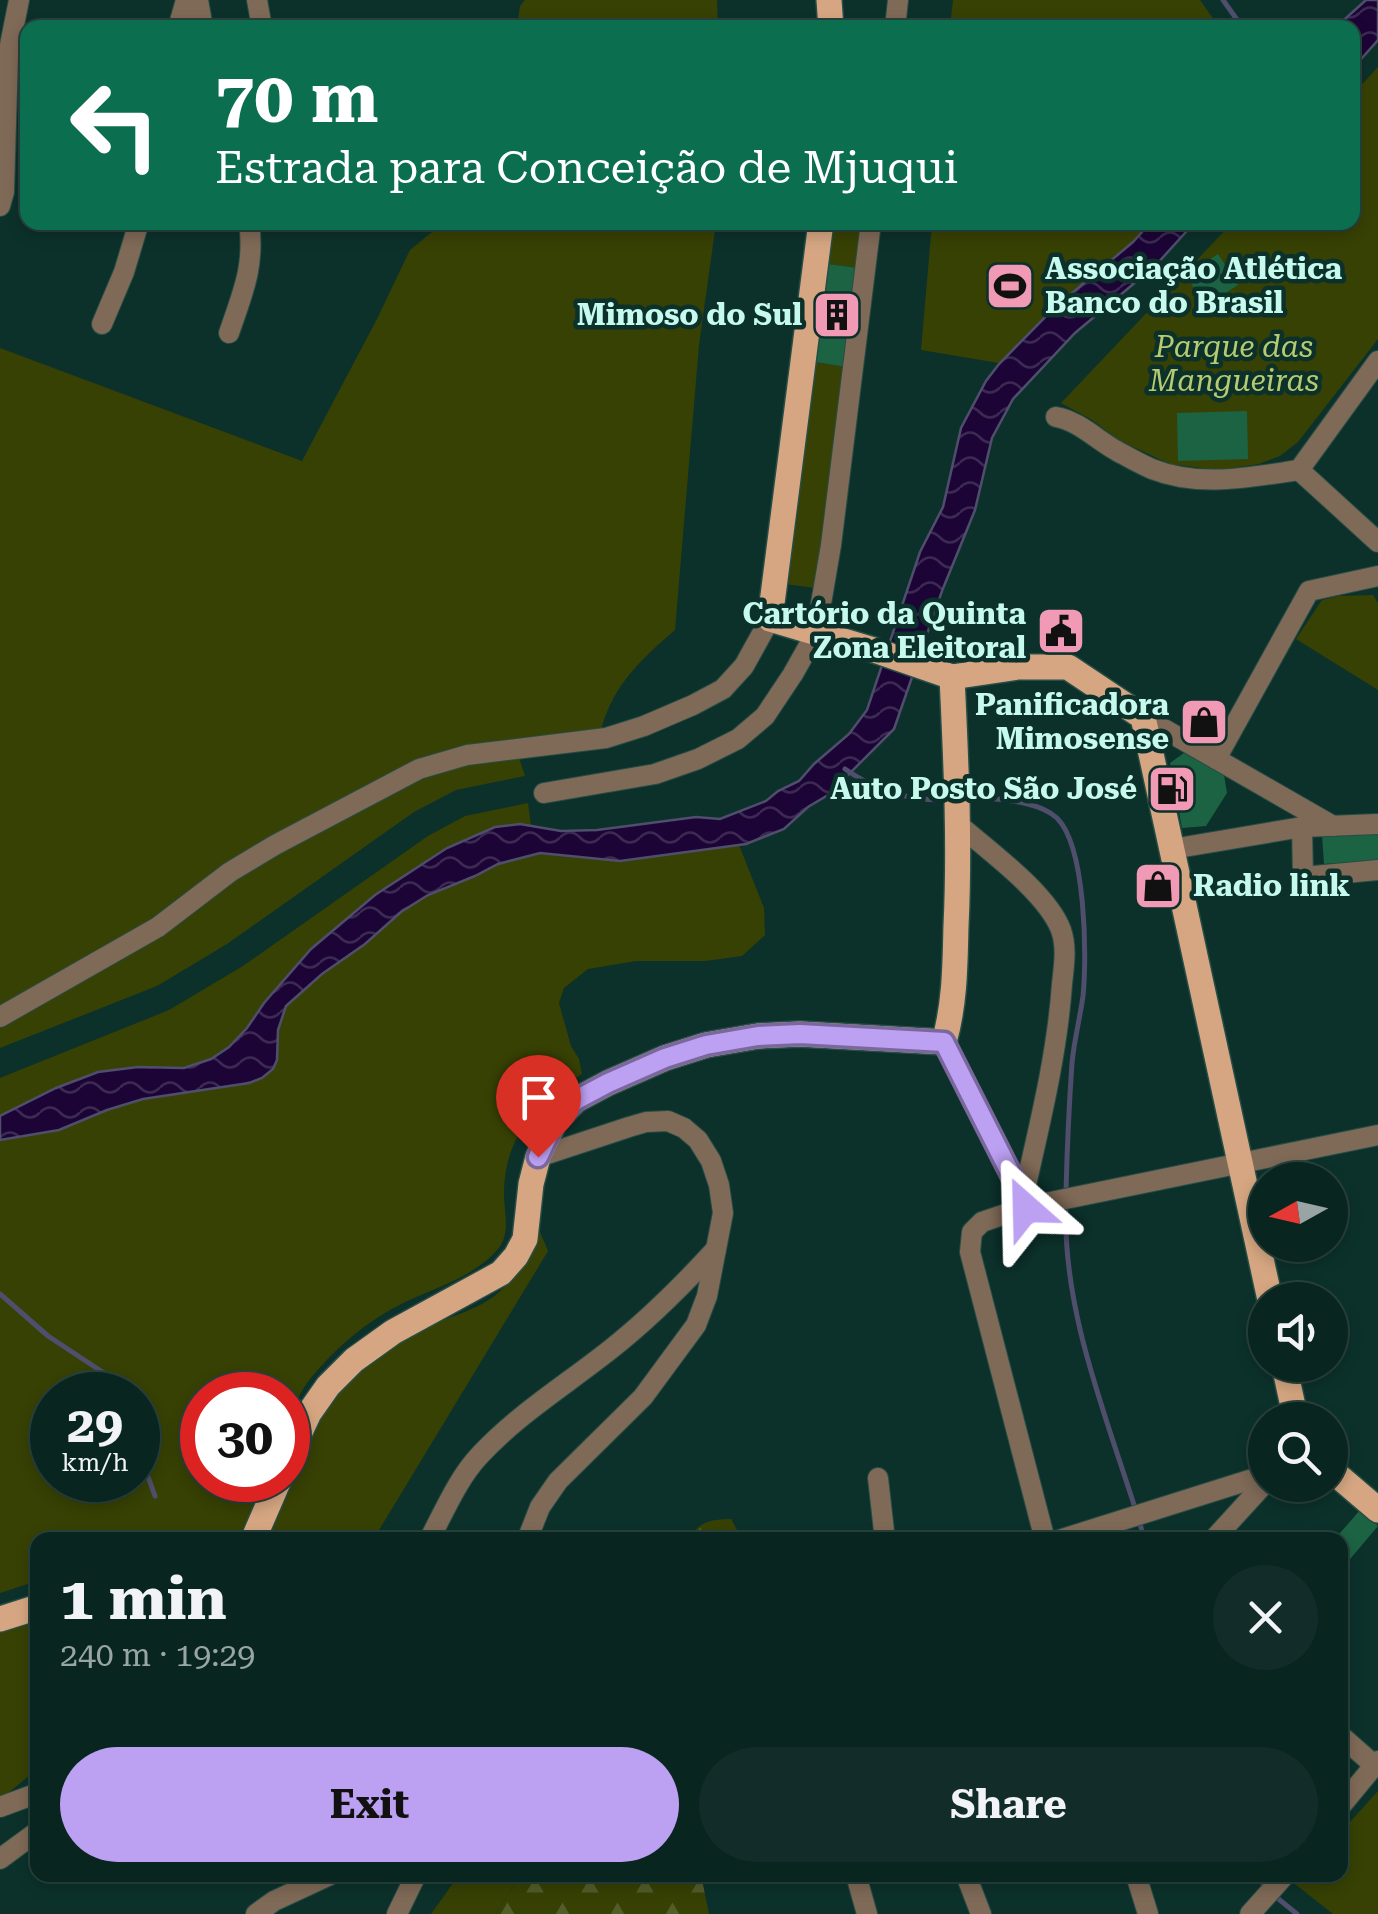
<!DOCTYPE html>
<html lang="en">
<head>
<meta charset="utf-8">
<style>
	:root { --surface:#092520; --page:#122d29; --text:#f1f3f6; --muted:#99a5a5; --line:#29423e; --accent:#bca0f2 }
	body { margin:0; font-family:"Roboto Serif",serif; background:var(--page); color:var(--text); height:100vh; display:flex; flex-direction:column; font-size:38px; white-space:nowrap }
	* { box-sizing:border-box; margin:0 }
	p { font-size:32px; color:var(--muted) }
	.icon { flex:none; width:55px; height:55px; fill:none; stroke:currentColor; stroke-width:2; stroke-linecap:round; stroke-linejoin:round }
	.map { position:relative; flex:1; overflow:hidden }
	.panel { position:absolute; left:30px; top:1532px; width:1318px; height:350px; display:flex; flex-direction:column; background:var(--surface); border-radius:20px; box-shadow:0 5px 15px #0003,0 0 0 2px var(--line) }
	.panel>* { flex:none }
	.top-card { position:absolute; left:20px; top:20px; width:1340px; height:210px; border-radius:20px; box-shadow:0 5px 15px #0003,0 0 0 2px var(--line); background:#0b6e4f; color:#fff; overflow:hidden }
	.needle { width:65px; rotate:262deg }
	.controls { position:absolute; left:1248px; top:1162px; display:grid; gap:20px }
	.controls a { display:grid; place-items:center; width:100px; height:100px; border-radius:50%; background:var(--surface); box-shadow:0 5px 15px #0003,0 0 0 2px var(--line); font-size:50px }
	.speed { position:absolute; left:30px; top:1372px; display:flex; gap:20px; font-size:50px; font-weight:700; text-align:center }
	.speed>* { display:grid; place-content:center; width:130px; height:130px; border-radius:50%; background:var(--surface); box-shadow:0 5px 15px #0003,0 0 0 2px var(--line); line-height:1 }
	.speed small { font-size:25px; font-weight:400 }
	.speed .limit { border:15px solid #d22; background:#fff; color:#111 }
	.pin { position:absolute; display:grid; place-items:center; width:85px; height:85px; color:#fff; margin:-102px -42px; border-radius:50% 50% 50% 0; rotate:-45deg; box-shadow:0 0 10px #0007 }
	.pin .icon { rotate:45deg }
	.me { position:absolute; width:110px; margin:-55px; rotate:335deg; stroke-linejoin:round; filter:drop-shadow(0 0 8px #0008) }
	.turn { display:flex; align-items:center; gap:35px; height:210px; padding:0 30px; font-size:45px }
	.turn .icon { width:130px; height:130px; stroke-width:2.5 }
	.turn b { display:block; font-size:70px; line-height:85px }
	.round { display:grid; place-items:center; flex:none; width:105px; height:105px; border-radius:52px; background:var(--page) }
	.summary { display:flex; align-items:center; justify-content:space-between; height:170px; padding:0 30px }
	h1 { font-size:60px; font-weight:700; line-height:75px }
	.button { display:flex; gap:20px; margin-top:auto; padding:20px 30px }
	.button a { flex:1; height:115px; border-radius:60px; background:var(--accent); color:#111; font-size:40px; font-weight:700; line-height:115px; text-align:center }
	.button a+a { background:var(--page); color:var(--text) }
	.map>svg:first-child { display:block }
	.green { fill:#374104; fill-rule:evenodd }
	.forest { fill:url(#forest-firs) }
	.water { fill:url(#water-waves); stroke:#4f4e6d; stroke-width:2.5 }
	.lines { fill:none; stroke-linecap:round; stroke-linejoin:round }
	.stream { stroke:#4f4e6d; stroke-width:5 }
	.building { fill:#1c6343 }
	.minor-casing { stroke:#264d46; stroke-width:22 }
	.major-casing { stroke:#264d46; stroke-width:28 }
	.minor { stroke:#7f6957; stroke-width:20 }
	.major { stroke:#d5a681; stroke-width:25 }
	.route-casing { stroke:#7a689d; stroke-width:25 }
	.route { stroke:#bca0f2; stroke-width:18 }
	.labels { text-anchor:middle; stroke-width:9; stroke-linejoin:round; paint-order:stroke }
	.poi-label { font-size:30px; font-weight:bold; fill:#c7faee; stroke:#0c312b; text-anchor:end }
	.park-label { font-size:30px; font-style:italic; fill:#b6cb71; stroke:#0c312b }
</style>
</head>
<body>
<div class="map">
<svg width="1378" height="1914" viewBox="0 0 1378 1914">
	<defs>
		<pattern id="forest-firs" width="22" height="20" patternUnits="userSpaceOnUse" patternTransform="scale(2.5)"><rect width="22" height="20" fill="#374104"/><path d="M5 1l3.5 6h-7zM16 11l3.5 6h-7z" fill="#525d29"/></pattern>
		<pattern id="water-waves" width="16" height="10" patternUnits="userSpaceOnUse" patternTransform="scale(2.5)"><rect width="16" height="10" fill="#1c0536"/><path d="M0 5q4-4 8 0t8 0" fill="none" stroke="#3c2a53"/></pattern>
	</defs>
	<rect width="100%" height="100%" fill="#0c312b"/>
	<g class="green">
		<polygon points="525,0 717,0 718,27 517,27 520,6"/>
		<polygon points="953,0 1200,0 1219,27 950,27"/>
		<polygon points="1378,67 1378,339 1298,442 1280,456 1259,464 1218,470 1170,464 1120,441 1092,420 1061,403 1232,223 1352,222 1353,94"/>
		<path d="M 443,223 L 716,223 L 699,345 L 675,630 C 636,664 610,688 598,741 L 516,748 L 525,776 L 456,790 L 414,812 L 227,944 L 157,986 L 0,1048 L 0,348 L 302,461 L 377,319 L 410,250 Z"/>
		<polygon points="834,223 865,223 859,268 828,264"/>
		<polygon points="932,223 1149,223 1022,367 921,350"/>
		<polygon points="815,362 846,367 815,588 785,584"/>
		<polygon points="1373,595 1378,603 1378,690 1296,639 1322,600 1339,596"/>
		<polygon points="528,803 531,826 520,824 495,827 447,848 375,895 311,949 264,1003 247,1028 229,1047 211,1059 185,1068 138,1067 56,1088 0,1116 0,1078 169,1010 243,966 428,836 465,816"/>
		<path d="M 739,845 L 764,908 L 765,935 L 742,956 L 705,961 L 636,961 L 588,969 L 564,988 L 559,1003 L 571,1046 L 579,1059 L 582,1074 C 535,1104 503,1138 504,1197 C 505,1215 510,1235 498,1249 C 474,1277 437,1287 405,1302 C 368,1320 336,1347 310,1379 C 301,1390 295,1406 288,1419 L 288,1395 L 202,1395 L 202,1480 L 261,1480 L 249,1518 L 236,1540 L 38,1540 L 37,1581 L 0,1593 L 0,1140 L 143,1099 L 249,1083 L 262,1078 L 277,1060 L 278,1030 L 285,1006 L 322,974 L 365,944 L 401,912 L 428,895 L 475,876 L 498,864 L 540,853 L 620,861 ZM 52,1395 L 138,1395 L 138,1480 L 52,1480 Z"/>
		<path d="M 534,1218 L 548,1251 L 373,1540 L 269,1540 C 290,1483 303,1428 345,1381 C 355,1369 399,1339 414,1332 C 443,1317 489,1310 508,1282 C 520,1267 527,1236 534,1218 Z"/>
		<polygon points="37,1617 37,1769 0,1800 0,1631"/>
		<polygon points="1378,1791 1378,1914 1333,1914 1295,1884 1303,1875 1340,1875 1340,1833"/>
		<polygon points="459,1875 520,1875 496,1914 431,1914"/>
	</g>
	<g class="forest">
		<path d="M 731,1519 L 738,1532 L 729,1540 L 687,1540 C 701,1521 708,1520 731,1519 Z"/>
		<polygon points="520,1875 701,1875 709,1914 496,1914"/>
	</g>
	<g class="water">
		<polygon points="1366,0 1378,0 1378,40 1353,68 1352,28 1336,27"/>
		<polygon points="1150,223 1194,223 1156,265 1075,333 1013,399 992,438 975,510 942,591 894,729 828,795 808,807 784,829 746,844 620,861 540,853 498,864 475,876 428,895 401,912 365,944 322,974 286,1006 278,1030 277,1060 273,1069 262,1078 249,1083 143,1099 107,1110 59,1130 0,1140 0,1116 56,1088 98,1072 138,1067 184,1068 211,1059 229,1047 247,1028 264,1003 311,949 375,895 447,848 495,827 520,824 561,831 597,830 696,817 720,819 766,801 778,791 799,781 814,764 849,734 867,710 920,552 943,507 961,428 986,381 999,364 1053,309 1133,242"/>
	</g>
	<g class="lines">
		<g class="stream">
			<polyline points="1223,0 1243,28"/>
			<path d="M 845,769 C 876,791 909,801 947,800"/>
			<path d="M 963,797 L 969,796 C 996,800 1036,799 1057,818 C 1086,847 1087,956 1083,996 C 1080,1018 1074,1041 1072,1063 C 1069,1106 1067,1150 1066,1193"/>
			<path d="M 1066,1204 C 1062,1308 1104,1410 1135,1508"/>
			<polyline points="0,1294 48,1336 104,1373 118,1395"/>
			<polyline points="138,1449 155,1496"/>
			<polyline points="1139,1519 1144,1540"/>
			<polyline points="1255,1875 1268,1889"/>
			<polyline points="1276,1897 1297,1914"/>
		</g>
	</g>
	<g class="building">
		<polygon points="1218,254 1238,285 1205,306 1186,275"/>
		<polygon points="828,264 859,268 846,367 815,362"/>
		<polygon points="1247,411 1248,459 1178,461 1177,413"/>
		<polygon points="1184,753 1224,775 1227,793 1206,826 1182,828 1170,763"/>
		<polygon points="1378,832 1378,860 1324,864 1322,835"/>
		<polygon points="1361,1509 1378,1526 1345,1565 1340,1560 1340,1540 1334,1540"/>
	</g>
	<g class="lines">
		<g class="minor-casing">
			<g id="minor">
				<polyline points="198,0 203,28"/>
				<polyline points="257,0 262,28"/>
				<polyline points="178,28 186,0"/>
				<polyline points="895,28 898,0"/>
				<polyline points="0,206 4,192 8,55 19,0"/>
				<polyline points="102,324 124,272 139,222"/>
				<path d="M 229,333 C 243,292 255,266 249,222"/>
				<polyline points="1378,361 1299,470 1378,542"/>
				<path d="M 1056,417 C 1079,421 1097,440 1117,451 C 1128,457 1140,464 1152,469 C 1200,488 1250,477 1299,470"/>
				<polyline points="1143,717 1333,826"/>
				<polyline points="1216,759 1309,591 1378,576"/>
				<polyline points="544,793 655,774 698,759 738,739 765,716 793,674 816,633 831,545 871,222"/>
				<path d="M 959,825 C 989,851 1047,893 1061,930 C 1067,947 1064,966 1062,984 C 1057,1056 1039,1127 1023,1198 L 1026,1207"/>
				<polyline points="1302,827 1303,877 1378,870"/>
				<polyline points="1172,849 1302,827 1378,824"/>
				<polyline points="0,1017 158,927 230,872 275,845 419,769 467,755 606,738 644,726 693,705 723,689 744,666 770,619"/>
				<polyline points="944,1042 1023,1198"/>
				<polyline points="878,1478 885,1540"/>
				<path d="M 429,1540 C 444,1512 458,1478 480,1455 C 518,1414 567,1384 611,1349 C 649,1319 683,1285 716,1249"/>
				<polyline points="527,1540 540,1507 558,1481 643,1397 696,1325 707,1296 723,1213 719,1185 711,1161 698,1140 684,1128 668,1121 646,1122 629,1127 538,1157"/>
				<polyline points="1045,1540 970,1252 972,1232 982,1222 1026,1207 1378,1135"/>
				<polyline points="1059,1540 1265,1475"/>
				<polyline points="1213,1540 1265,1483"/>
				<polyline points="1340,1735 1374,1765"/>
				<polyline points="0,1807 38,1793"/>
				<polyline points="1340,1807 1378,1761"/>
				<polyline points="0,1859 38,1831"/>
				<polyline points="856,1875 867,1914"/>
				<polyline points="966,1875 981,1914"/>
				<polyline points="1136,1875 1148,1914"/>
				<polyline points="256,1914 274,1901 330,1875"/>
				<polyline points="397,1914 416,1875"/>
				<polyline points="1250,1914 1285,1875"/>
			</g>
		</g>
		<g class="major-casing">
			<g id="major">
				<polyline points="829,0 831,28"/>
				<polyline points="821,222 770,619 877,651 952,677 1018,667 1068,667 1143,717 1270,1300"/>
				<polyline points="1284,1365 1296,1420"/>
				<path d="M 288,1458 L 309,1413 L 328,1386 L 354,1360 L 393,1332 L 501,1273 L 516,1256 L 525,1239 L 531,1184 L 538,1157 L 555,1121 L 576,1100 L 608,1083 L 665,1058 L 706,1045 L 758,1036 L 800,1034 L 944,1042 C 955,1004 955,965 956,926 C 960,843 956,760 952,677"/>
				<polyline points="1330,1469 1378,1510"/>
				<polyline points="253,1540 279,1480"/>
				<polyline points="0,1619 38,1607"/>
			</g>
		</g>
		<use href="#minor" class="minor"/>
		<use href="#major" class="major"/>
	</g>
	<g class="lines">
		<g class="route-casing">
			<polyline id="route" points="538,1157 555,1121 576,1100 608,1083 665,1058 706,1045 758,1036 800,1034 944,1042 1023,1198 1026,1208"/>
		</g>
		<use href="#route" class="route"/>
	</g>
	<defs>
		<g id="stadium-square" transform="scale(2.5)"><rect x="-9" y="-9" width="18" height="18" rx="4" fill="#f09ab5" stroke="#0c312b"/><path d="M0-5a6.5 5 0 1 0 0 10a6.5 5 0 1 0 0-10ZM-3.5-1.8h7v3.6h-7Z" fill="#111"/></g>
		<g id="building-square" transform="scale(2.5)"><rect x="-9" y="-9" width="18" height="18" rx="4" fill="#f09ab5" stroke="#0c312b"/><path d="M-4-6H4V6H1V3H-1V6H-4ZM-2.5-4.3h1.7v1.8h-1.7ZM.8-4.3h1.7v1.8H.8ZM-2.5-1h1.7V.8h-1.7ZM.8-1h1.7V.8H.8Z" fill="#111"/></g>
		<g id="civic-square" transform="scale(2.5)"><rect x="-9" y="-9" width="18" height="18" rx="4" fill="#f09ab5" stroke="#0c312b"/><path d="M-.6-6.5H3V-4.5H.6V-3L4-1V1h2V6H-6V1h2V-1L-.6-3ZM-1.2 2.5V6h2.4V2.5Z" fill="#111"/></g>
		<g id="shop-square" transform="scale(2.5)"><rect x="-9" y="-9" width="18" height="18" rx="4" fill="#f09ab5" stroke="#0c312b"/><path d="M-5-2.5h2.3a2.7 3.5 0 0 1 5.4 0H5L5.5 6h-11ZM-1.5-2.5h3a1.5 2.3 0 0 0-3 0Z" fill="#111"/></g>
		<g id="fuel-square" transform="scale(2.5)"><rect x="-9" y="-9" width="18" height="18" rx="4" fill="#f09ab5" stroke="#0c312b"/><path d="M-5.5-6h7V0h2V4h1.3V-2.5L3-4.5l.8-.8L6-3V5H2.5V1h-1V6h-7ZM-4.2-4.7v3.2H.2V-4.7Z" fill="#111"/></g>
	</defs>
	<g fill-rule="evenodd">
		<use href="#stadium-square" x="1010" y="286"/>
		<use href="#building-square" x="837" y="315"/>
		<use href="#civic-square" x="1061" y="631"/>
		<use href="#shop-square" x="1204" y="722"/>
		<use href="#fuel-square" x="1172" y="789"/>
		<use href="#shop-square" x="1158" y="886"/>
	</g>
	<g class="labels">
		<g class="poi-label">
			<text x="1045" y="279" text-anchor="start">Associação Atlética<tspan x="1045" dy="34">Banco do Brasil</tspan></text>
			<text x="802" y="325">Mimoso do Sul</text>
			<text x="1026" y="624">Cartório da Quinta<tspan x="1026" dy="34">Zona Eleitoral</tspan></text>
			<text x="1169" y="715">Panificadora<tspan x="1169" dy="34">Mimosense</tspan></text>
			<text x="1137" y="799">Auto Posto São José</text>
			<text x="1193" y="896" text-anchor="start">Radio link</text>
		</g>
		<g class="park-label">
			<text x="1234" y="357">Parque das<tspan x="1234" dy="34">Mangueiras</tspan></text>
		</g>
	</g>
</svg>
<div class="controls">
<a><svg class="needle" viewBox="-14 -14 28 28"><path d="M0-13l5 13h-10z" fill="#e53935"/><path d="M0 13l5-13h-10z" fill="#99a5a5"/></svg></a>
<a><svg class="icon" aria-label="sound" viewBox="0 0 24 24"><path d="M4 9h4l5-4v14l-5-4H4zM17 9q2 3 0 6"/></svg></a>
<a><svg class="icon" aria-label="search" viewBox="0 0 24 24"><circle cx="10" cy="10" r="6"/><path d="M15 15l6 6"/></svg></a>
</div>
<div class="speed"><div>29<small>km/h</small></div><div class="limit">30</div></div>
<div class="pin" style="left:538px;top:1157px;background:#d93025"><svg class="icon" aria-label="arrive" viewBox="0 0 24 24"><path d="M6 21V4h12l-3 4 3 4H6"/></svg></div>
<svg class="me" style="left:1026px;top:1208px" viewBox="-20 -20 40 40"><path d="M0-17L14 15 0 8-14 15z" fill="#bca0f2" stroke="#fff" stroke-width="4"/></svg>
<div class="top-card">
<div class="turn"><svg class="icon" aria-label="left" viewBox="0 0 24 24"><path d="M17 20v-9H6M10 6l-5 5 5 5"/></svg><div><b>70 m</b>Estrada para Conceição de Mjuqui</div></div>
</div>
<section class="panel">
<div class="summary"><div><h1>1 min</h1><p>240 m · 19:29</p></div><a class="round"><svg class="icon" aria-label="close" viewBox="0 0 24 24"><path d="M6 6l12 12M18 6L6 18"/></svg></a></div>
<div class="button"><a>Exit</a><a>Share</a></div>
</section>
</div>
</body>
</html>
